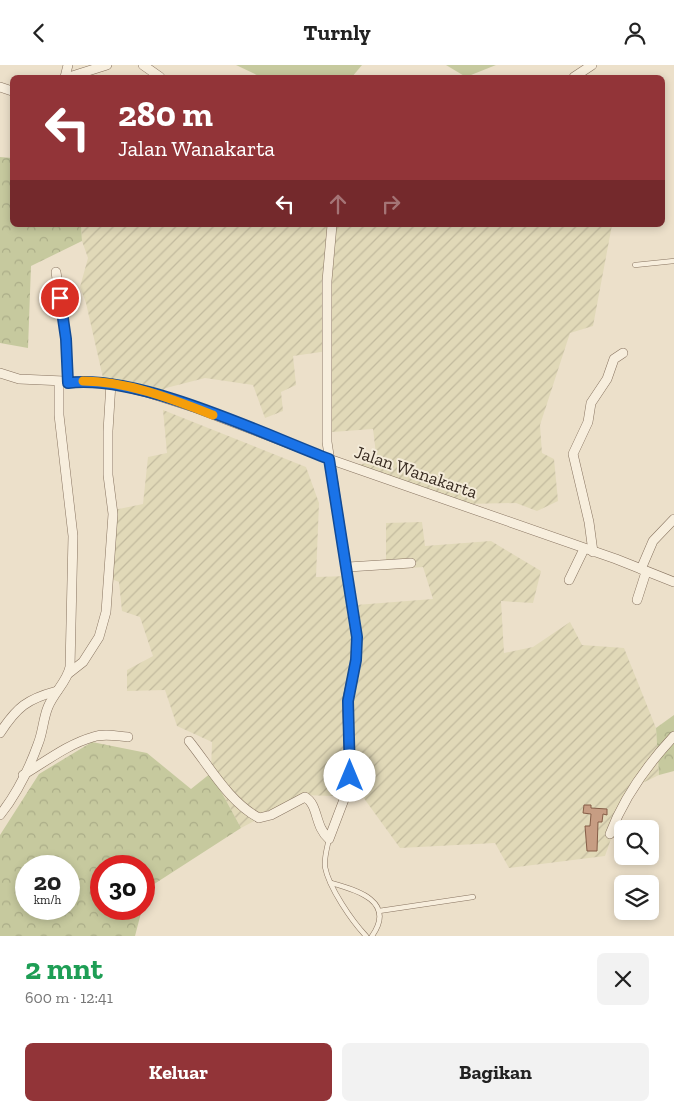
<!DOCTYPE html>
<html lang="id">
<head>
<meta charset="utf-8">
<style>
	:root { --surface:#fff; --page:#f2f2f2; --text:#222; --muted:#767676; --accent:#923438 }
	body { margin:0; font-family:"Zilla Slab",serif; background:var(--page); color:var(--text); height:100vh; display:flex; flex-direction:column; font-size:19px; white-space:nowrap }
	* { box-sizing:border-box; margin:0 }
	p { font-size:16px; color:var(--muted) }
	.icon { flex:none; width:28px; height:28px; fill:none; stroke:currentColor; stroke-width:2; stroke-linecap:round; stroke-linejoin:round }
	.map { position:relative; height:871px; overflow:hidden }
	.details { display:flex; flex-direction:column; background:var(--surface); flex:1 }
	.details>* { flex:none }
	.top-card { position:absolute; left:10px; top:10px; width:655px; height:152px; border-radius:8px; box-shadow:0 2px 8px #0003; background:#923438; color:#fff; overflow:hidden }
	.tools { position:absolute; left:614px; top:755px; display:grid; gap:10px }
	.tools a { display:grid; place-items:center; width:45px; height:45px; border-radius:8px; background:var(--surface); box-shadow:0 2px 8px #0003; font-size:25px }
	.speed { position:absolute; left:15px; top:790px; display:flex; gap:10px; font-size:25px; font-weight:700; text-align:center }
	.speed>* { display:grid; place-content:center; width:65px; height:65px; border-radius:50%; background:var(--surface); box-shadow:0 2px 8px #0003; line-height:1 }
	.speed small { font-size:12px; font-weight:400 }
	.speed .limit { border:8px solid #d22; background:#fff; color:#111 }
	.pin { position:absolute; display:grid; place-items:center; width:42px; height:42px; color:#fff; margin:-21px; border:2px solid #fff; border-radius:50%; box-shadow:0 1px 5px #0007 }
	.me { position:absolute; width:55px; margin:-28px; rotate:0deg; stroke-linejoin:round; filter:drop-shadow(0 0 4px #0008) }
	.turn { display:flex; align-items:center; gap:18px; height:105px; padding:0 25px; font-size:22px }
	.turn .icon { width:65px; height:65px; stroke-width:2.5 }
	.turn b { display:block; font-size:35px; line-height:42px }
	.lanes { display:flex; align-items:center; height:48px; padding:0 25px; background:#0003; justify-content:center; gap:25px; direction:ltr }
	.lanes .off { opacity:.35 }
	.round { display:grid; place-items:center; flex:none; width:52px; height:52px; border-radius:8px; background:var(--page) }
	.head { display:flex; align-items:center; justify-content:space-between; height:85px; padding:0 25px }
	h1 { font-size:30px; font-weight:800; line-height:38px; color:#1e9e55 }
	.primary-button { display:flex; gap:10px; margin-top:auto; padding:10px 25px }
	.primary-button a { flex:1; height:58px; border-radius:8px; background:var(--accent); color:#fff; font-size:20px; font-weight:800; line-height:58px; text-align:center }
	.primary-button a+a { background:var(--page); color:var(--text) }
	header { display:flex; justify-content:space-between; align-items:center; height:65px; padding:0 25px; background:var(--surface); font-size:22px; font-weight:800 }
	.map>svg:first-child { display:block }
	.farmland { fill:url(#farmland-furrows) }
	.green { fill:#c6c99e }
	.forest { fill:url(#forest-crowns); fill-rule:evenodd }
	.building { fill:#c79d83; stroke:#855d47 }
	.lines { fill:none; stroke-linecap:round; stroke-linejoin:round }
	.service-casing { stroke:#877360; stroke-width:5.5 }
	.minor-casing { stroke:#877360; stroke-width:10 }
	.service { stroke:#f7eedd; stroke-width:4.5 }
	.minor { stroke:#f7eedd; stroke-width:9 }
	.route-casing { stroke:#114b97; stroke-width:12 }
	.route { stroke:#1a73e8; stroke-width:9 }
	.slow { stroke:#f59e0b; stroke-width:9 }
	.labels { text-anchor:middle; stroke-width:4; stroke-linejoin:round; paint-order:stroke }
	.street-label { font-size:18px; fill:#392c22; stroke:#f4ebd9 }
</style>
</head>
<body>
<header><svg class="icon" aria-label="back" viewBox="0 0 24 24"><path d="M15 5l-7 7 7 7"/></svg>Turnly<svg class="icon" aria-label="person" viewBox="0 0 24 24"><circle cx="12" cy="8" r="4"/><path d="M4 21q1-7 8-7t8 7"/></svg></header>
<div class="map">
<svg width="674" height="871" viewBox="0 0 674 871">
	<defs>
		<pattern id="farmland-furrows" width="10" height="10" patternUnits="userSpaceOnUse" patternTransform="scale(1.25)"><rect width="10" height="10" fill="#e1d9b8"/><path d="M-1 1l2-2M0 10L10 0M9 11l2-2" fill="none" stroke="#c2ba9e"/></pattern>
		<pattern id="forest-crowns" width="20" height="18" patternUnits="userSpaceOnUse" patternTransform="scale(1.25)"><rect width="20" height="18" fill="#c6c99e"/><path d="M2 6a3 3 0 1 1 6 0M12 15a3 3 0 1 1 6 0" fill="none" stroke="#abad88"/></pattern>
	</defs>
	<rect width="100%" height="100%" fill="#ece0ca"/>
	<g class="farmland">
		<polygon points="81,160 612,160 593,261 570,268 540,360 542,388 554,394 558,436 537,446 516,438 466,439 346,401 377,397 373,364 332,367 328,286 293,291 296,320 281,327 283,346 265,353 253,320 205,313 166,323 157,330 119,315 103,313 86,238 80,222 88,193 82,176"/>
		<polygon points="163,345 306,402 319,438 316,512 348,511 356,540 433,534 423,502 386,505 386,458 422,457 425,481 491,476 541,506 533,538 501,536 504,588 533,582 570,557 582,580 624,583 656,663 659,710 628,725 605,791 509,803 495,778 400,783 363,732 303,730 241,763 211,708 212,677 177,661 165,625 127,626 127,605 153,591 140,552 122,546 119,517 109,513 114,445 143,439 148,392 167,388"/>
	</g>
	<g class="green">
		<polygon points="236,0 362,0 352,12 261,12"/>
		<polygon points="446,0 496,0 466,12"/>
	</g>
	<g class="forest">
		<polygon points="0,92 12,93 12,160 81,160 82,176 31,201 28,283 0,278"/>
		<polygon points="674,650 674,706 659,710 656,663"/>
		<path d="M 92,677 L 147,688 L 191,724 L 211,708 L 241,763 L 148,823 L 144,838 L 144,801 L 101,801 L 101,844 L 142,844 L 135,871 L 0,871 L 0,770 L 39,709 ZM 26,801 L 69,801 L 69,844 L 26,844 Z"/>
	</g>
	<polygon class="building" points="584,740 591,740 591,743 607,744 607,750 603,749 602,757 598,757 597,786 587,786 585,761 590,761 591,749 583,748"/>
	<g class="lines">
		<g class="service-casing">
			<g id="service">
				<polyline points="635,200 674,196"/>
				<path d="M 329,774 C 327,783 324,793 325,802 C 329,823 352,856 366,871"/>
				<path d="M 331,818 C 358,825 396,837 372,871"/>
				<polyline points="379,846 473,832"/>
			</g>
		</g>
		<g class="minor-casing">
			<g id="minor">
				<polyline points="143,0 160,12"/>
				<polyline points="65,12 68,0"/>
				<polyline points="69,12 107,0"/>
				<polyline points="574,12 592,0"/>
				<polyline points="0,22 12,26"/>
				<polyline points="56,207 66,274 68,318"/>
				<polyline points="0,308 19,314 109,318 149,328 196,343 329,394 616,494 674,517"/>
				<polyline points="593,487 589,457 573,389 588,357 591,338 607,314 614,294 623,288"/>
				<polyline points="348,502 411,498"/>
				<polyline points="641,504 653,476 674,454"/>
				<polyline points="569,515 584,484"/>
				<polyline points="637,535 646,507"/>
				<polyline points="69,608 83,597 99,572 106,547 113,449 108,410 108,366 111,318"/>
				<path d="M 0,668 C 17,642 27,634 57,626"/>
				<path d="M 189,676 C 210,702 229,737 259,753 L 271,750 L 305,732 C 319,740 314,761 329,774 L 348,724 L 350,711 L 347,636 L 356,595 L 357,572 L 327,377 L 327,216 L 332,160"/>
				<path d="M 23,710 C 45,697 68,679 93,672 C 104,668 116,671 128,672"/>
				<path d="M 0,750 C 16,730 29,704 38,679 C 43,667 43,654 48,642 C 54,627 67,617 70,602 L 73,471 L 59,350 L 59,317"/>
				<path d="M 610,769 C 624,732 647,700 674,671"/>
			</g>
		</g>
		<use href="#service" class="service"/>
		<use href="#minor" class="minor"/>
	</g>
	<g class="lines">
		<g class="route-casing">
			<path id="route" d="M 60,233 L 66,274 L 68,318 C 139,309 261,368 329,394 L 357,572 L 356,595 L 348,636 L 350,711"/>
		</g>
		<use href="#route" class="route"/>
		<path class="slow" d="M 83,316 C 127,316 172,334 213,350"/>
	</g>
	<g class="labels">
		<g class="street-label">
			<text transform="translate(416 407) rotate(19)" y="6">Jalan Wanakarta</text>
		</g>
	</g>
</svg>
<div class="tools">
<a><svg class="icon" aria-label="search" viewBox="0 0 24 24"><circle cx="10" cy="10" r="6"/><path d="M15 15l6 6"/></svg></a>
<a><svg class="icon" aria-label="layers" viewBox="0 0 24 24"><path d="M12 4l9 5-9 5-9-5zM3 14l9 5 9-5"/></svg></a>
</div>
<div class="speed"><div>20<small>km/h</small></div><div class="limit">30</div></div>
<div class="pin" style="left:60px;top:233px;background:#d93025"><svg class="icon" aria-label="arrive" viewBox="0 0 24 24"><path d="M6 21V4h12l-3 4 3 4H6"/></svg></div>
<svg class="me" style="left:350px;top:711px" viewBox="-20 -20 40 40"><circle r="19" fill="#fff"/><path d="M0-13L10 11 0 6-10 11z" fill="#1a73e8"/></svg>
<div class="top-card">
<div class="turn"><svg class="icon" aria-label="left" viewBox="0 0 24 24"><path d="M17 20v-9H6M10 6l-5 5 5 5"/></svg><div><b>280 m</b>Jalan Wanakarta</div></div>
<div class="lanes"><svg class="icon" aria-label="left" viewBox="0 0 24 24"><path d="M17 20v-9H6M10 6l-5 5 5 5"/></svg><svg class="icon off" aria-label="ahead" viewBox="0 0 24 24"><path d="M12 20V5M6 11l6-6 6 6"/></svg><svg class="icon off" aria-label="right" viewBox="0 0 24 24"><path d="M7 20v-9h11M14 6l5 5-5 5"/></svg></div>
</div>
</div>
<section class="details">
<div class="head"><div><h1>2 mnt</h1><p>600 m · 12:41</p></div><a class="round"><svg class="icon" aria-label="close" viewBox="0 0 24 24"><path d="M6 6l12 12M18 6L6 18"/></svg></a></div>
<div class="primary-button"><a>Keluar</a><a>Bagikan</a></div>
</section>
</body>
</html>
